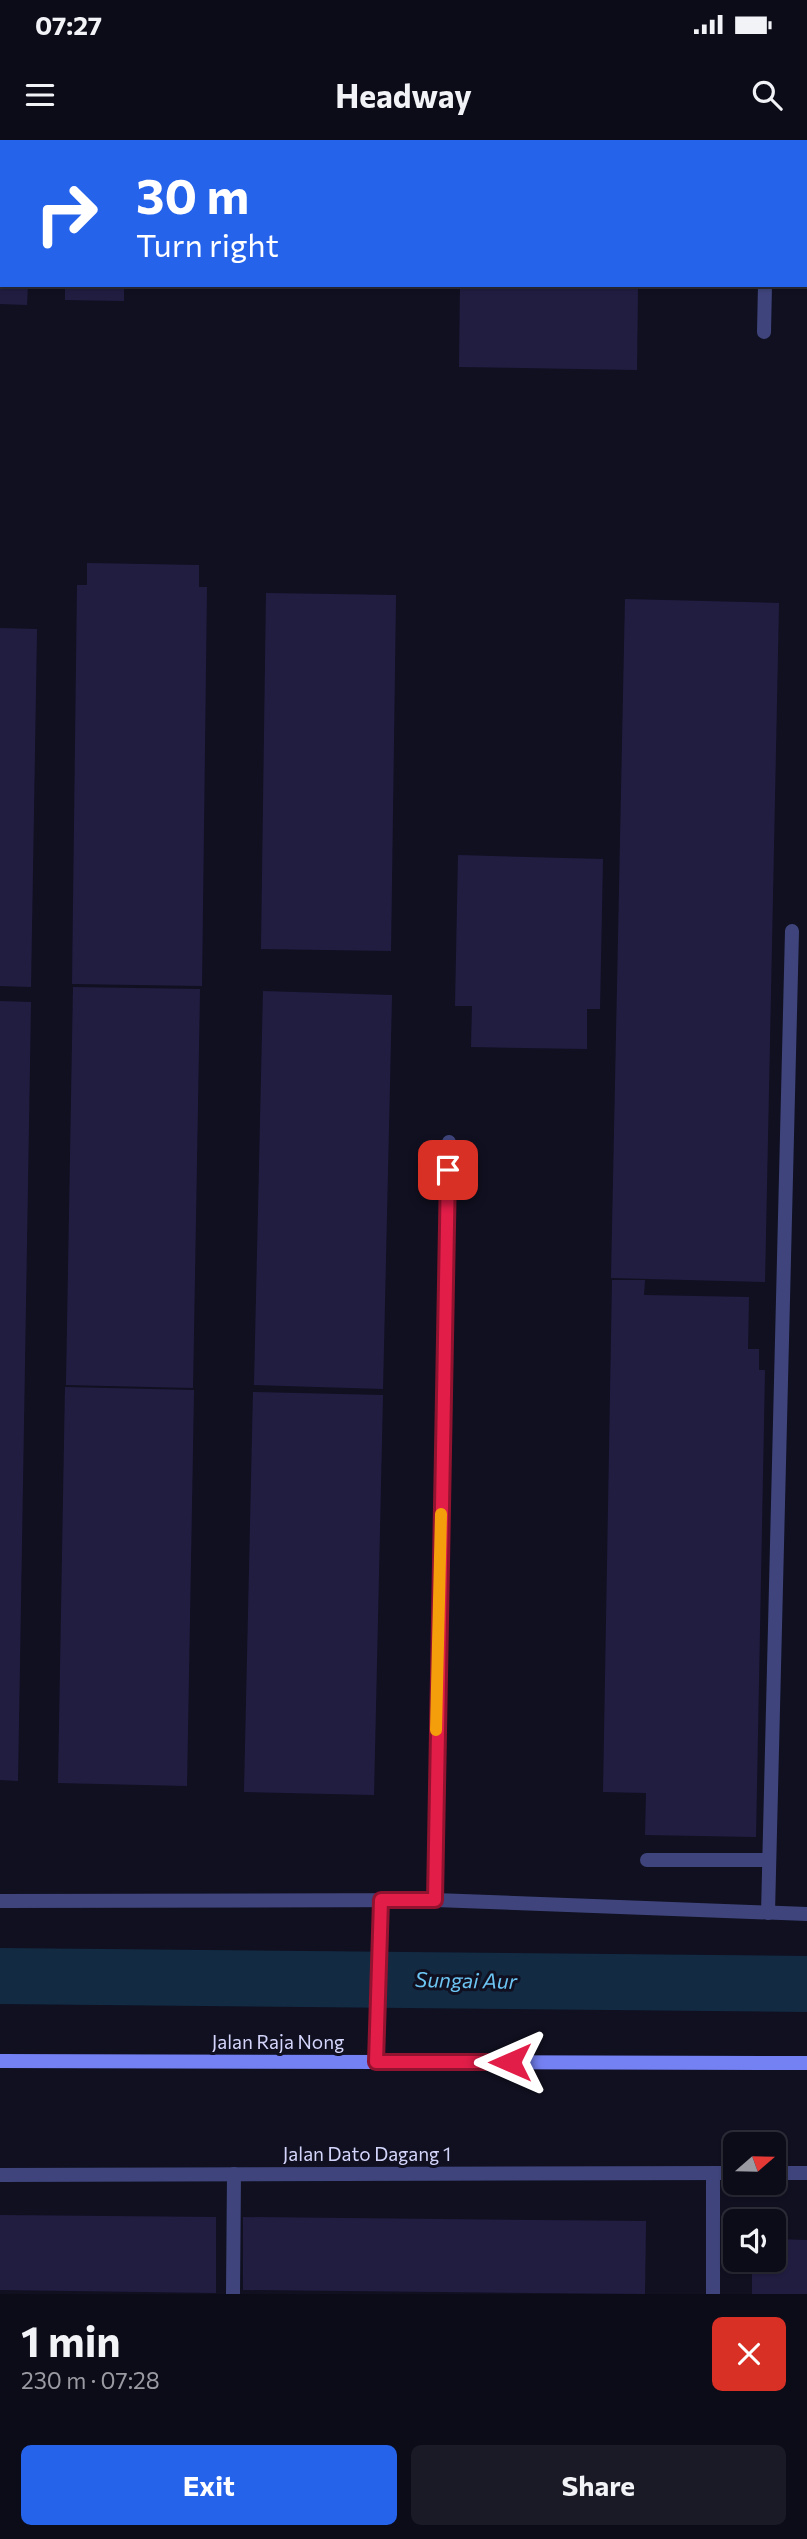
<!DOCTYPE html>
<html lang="en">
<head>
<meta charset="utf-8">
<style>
	:root { --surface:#0c0c19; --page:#1a1a26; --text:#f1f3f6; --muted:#9a9ba2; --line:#2c2c38; --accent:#2563eb }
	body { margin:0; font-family:Commissioner,sans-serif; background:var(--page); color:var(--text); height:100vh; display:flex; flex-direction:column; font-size:26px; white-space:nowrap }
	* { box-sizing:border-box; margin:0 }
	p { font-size:23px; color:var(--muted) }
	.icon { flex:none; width:38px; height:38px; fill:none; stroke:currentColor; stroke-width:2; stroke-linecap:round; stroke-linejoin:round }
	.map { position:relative; height:2154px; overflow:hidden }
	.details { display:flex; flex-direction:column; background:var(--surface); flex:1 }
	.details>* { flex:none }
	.top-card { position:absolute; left:0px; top:0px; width:808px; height:147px; box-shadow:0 2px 5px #0004,0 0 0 2px var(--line); background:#2563eb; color:#fff; overflow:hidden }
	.needle { width:46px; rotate:70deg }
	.buttons { position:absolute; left:723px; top:1992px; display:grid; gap:14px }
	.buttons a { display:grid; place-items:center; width:63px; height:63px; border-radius:10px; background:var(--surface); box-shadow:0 2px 5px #0004,0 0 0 2px var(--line); font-size:35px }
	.pin { position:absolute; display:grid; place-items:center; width:60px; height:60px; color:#fff; margin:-30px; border-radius:14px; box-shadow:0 4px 10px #0006 }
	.me { position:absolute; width:77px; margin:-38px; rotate:270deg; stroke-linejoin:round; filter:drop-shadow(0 0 5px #0008) }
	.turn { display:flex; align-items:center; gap:24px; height:147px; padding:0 21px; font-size:32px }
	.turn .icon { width:91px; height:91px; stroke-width:2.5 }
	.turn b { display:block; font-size:49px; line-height:60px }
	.round { display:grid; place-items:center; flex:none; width:74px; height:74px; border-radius:10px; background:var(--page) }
	.overview { display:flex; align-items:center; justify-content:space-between; height:119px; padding:0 21px }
	h1 { font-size:42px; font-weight:700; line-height:52px }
	.action { display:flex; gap:14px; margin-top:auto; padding:14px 21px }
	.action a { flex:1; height:80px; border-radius:10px; background:var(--accent); color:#fff; font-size:28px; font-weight:700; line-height:80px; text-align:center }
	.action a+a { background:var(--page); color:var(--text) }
	.status { display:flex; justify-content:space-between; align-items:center; height:49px; padding:0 35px; background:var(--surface); direction:ltr }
	.status svg { height:19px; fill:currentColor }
	header { display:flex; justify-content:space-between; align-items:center; height:91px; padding:0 21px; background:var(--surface); font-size:32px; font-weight:700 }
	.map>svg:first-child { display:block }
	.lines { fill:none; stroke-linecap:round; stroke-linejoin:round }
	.river { stroke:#122b43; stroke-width:56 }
	.building { fill:#201d41 }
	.lane { stroke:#3f457c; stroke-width:14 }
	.street { stroke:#3f457c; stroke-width:14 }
	.secondary { stroke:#7481f2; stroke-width:14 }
	.route-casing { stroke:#92132f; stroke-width:18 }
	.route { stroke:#e11d48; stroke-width:12 }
	.slow { stroke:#f59e0b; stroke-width:12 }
	.labels { text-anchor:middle; stroke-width:6; stroke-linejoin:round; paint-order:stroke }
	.street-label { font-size:19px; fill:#d4d5fb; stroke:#101021 }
	.water-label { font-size:21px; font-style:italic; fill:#6cc5f2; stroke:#101021 }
</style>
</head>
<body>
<div class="status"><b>07:27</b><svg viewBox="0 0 49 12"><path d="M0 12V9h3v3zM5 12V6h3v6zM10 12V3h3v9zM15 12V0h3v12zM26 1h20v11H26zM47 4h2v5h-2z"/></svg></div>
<header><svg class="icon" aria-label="menu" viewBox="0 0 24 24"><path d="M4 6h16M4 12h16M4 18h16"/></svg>Headway<svg class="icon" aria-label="search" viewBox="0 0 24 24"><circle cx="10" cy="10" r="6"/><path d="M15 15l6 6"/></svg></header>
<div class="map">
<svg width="807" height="2154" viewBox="0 0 807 2154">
	<rect width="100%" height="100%" fill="#101021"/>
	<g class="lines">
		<polyline class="river" points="0,1836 807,1844"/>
	</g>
	<g class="building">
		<polygon points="0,145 28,145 27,165 0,164"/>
		<polygon points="65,145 124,145 124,161 65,160"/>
		<polygon points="460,145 638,145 637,230 459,227"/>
		<polygon points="87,423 199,425 199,447 207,447 202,846 72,844 77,445 87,445"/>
		<polygon points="266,453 396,455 391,811 261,809"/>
		<polygon points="625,459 779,463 765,1142 611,1138"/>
		<polygon points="0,488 37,489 31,847 0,846"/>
		<polygon points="458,715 603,719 600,869 587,869 587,909 471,907 472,866 455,866"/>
		<polygon points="73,847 200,849 193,1248 66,1245"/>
		<polygon points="263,851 392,855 383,1249 254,1245"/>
		<polygon points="0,861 31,862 18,1641 0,1640"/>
		<polygon points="612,1140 645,1140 644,1155 749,1157 748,1209 759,1209 759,1230 765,1230 756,1697 645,1695 646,1653 603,1652"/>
		<polygon points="65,1247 194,1250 187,1646 58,1643"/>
		<polygon points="253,1252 383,1255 374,1655 244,1652"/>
		<polygon points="0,2075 216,2077 216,2153 0,2150"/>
		<polygon points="243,2077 646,2081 645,2154 243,2150"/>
		<polygon points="774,2099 807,2100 807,2154 752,2154 752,2119 774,2119"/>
	</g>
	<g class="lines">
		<g class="lane">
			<polyline points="167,2 167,0"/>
			<polyline points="647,1720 769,1720"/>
			<polyline points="435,1760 807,1774"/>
			<polyline points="0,1761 435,1760 449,1002"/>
			<polyline points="768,1773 792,791"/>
			<polyline points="376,1922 381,1760"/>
			<polyline points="233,2154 234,2034"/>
		</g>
		<g class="street">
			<polyline points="767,2 767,0"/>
			<polyline points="764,192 765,145"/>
			<polyline points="713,2033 713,2154"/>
			<polyline points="774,2033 807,2033"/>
			<polyline points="0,2035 735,2033"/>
		</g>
		<polyline class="secondary" points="0,1921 807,1923"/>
	</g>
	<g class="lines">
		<g class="route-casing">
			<polyline id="route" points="448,1030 435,1760 381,1760 376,1922 510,1922"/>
		</g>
		<use href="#route" class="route"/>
		<polyline class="slow" points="436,1590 441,1374"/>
	</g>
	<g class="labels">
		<g class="street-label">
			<text x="278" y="1909">Jalan Raja Nong</text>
			<text x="367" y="2021">Jalan Dato Dagang 1</text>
		</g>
		<g class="water-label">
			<text transform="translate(466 1841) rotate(1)" y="7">Sungai Aur</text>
		</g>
	</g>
</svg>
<div class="buttons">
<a><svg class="needle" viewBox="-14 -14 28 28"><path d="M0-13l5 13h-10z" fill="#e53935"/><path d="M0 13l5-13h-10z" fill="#9a9ba2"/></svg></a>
<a><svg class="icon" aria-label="sound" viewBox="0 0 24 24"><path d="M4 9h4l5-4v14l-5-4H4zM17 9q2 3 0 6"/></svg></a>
</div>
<div class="pin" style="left:448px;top:1030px;background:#d93025"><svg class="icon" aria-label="arrive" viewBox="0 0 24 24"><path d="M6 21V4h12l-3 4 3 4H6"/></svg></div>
<svg class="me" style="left:510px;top:1922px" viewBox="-20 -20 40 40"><path d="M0-17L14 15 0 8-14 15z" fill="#e11d48" stroke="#fff" stroke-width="4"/></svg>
<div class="top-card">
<div class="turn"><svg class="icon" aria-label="right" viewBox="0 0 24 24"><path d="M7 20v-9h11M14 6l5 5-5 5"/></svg><div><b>30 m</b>Turn right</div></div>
</div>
</div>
<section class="details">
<div class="overview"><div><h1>1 min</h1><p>230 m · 07:28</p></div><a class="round" style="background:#d93025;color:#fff"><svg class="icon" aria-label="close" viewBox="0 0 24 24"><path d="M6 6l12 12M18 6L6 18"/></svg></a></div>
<div class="action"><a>Exit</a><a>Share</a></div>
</section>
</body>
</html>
